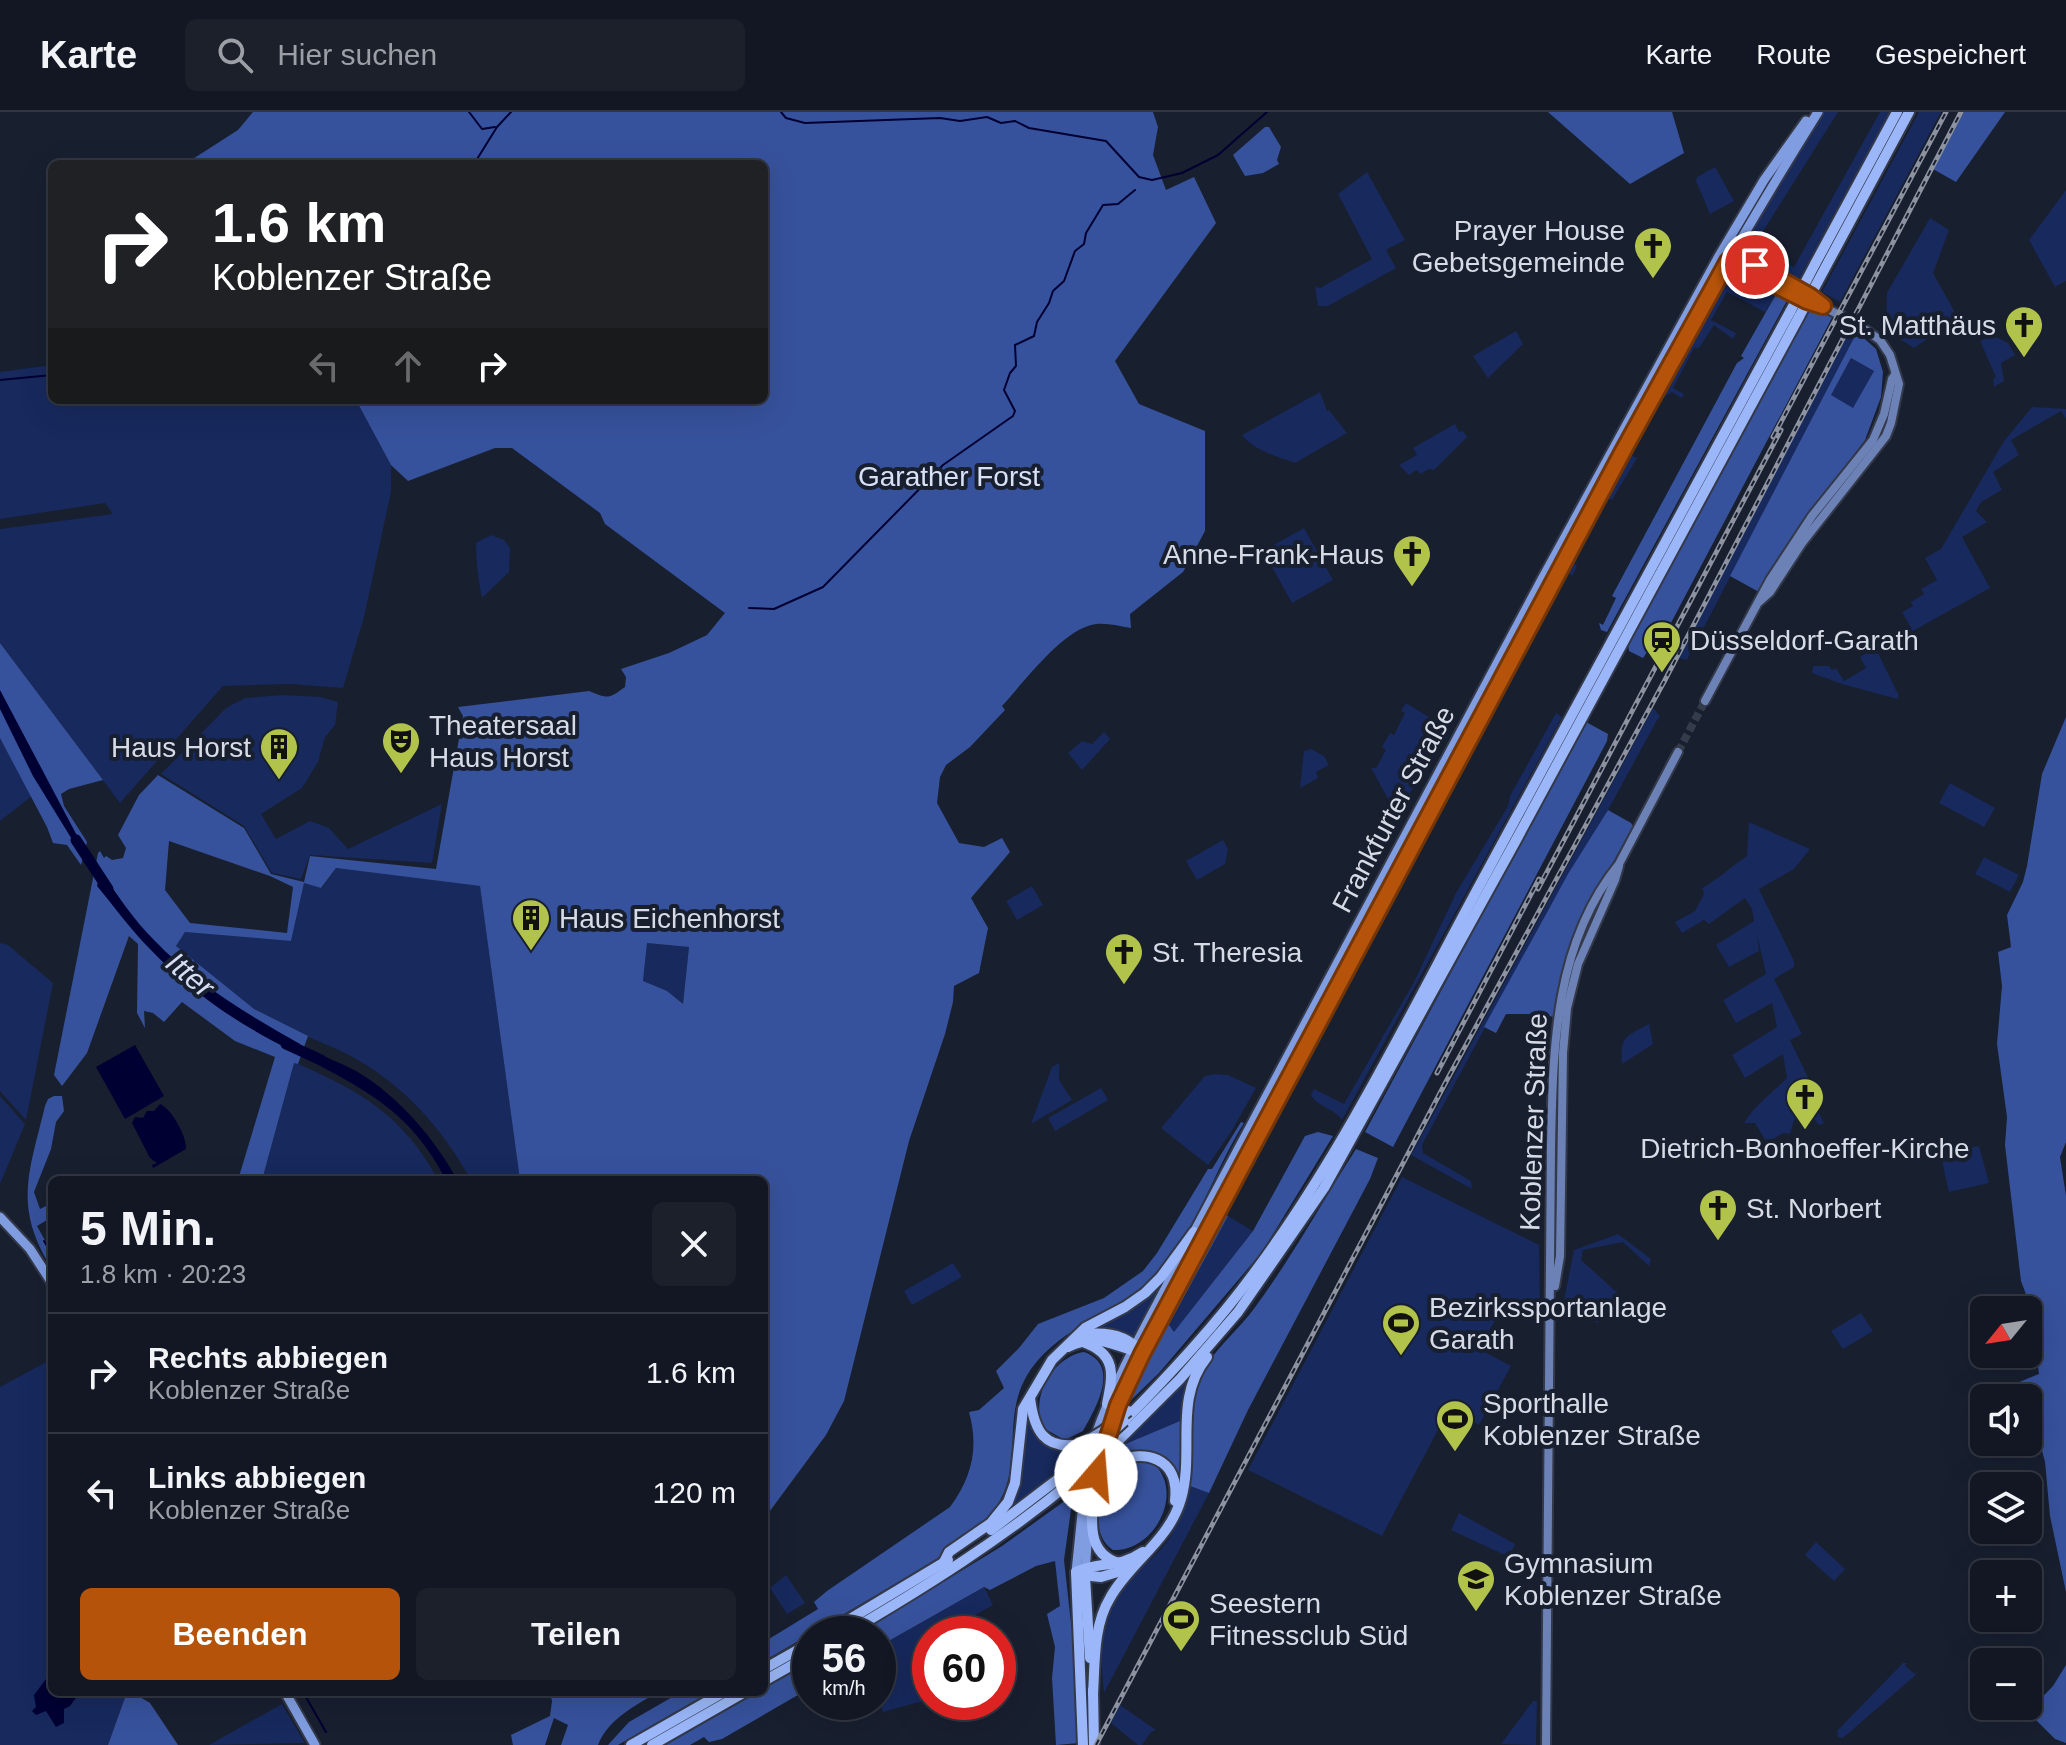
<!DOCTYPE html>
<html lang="de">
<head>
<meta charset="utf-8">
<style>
	:root { --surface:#121723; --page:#1b202b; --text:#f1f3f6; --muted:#9c9fa6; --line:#313641; --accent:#b45309 }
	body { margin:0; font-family:Arial,sans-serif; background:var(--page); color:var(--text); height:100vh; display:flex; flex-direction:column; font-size:30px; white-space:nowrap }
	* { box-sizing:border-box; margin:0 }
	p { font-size:26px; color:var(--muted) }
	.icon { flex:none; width:44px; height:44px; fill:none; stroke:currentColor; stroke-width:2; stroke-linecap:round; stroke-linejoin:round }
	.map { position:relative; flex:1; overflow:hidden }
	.drawer { position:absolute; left:48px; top:1064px; width:720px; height:520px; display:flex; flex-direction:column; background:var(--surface); border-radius:12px; box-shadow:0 8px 32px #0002,0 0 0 2px var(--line) }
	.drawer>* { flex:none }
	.hud { position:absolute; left:48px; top:48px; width:720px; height:244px; border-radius:12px; box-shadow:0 8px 32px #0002,0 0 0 2px var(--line); background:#202124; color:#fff; overflow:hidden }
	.needle { width:52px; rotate:240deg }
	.fabs { position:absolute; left:1970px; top:1184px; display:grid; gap:16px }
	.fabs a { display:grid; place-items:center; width:72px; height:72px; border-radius:12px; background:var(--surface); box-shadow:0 8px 32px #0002,0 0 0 2px var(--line); font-size:40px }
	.speed { position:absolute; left:792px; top:1504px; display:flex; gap:16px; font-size:40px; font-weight:700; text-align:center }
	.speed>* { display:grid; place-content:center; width:104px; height:104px; border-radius:50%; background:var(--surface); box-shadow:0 8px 32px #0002,0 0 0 2px var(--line); line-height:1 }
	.speed small { font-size:20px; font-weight:400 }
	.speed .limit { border:12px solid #d22; background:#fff; color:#111 }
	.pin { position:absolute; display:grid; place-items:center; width:68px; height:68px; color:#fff; margin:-34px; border:4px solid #fff; border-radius:50%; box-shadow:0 2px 8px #0007 }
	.me { position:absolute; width:88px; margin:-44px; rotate:18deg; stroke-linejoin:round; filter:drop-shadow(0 0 6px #0008) }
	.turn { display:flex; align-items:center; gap:28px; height:168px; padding:0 32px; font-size:36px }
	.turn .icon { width:104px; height:104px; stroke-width:2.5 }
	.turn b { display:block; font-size:56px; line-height:68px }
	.lanes { display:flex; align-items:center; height:76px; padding:0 32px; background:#0003; justify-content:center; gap:40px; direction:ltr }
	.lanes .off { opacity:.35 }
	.round { display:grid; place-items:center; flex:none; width:84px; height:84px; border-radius:12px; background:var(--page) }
	.head { display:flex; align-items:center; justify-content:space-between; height:136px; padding:0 32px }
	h1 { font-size:48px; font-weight:700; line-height:60px }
	.primary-button { display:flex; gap:16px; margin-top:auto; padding:16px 32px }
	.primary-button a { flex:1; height:92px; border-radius:12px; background:var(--accent); color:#fff; font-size:32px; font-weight:700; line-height:92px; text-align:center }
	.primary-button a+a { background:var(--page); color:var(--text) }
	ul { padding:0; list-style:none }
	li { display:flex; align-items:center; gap:24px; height:120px; padding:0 32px; border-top:2px solid var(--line) }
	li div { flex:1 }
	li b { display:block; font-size:30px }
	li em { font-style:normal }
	header { display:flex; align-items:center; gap:48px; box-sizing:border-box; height:112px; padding:0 40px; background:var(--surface); border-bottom:2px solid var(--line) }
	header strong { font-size:38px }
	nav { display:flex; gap:44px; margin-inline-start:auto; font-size:28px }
	.search { width:560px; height:72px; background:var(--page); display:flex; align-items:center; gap:20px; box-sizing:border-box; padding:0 28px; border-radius:12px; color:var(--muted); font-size:30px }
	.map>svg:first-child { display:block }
	.green { fill:#17295d }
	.forest { fill:#37529c; fill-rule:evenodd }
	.water { fill:#010033 }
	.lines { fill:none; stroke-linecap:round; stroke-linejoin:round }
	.stream { stroke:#010033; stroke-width:2 }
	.river { stroke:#010033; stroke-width:11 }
	.secondary-tunnel { stroke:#343b4a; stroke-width:8; stroke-dasharray:8 4; stroke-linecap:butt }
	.secondary-casing { stroke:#333949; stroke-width:12 }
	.primary-casing { stroke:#333949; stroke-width:13 }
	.highway-casing { stroke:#333949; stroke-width:14 }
	.secondary { stroke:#6c82b6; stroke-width:8 }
	.primary { stroke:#819de1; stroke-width:9 }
	.highway { stroke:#9bb7f9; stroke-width:10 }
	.rail-casing { stroke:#8c929f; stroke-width:5 }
	.rail { stroke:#181f2f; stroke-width:2; stroke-dasharray:6; stroke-linecap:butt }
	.highway-bridge-casing { stroke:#333949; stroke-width:14; stroke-linecap:butt }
	.highway-bridge { stroke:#9bb7f9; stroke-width:10 }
	.route-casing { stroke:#753606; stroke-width:20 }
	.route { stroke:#b45309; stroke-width:14 }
	.labels { text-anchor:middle; stroke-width:8; stroke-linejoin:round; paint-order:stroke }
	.poi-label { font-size:28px; fill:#d6dbe6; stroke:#181f2f; text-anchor:start }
	.park-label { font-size:28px; fill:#d8e2f7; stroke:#181f2f }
	.street-label { font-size:28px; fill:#d6dbe6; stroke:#181f2f }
	.water-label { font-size:30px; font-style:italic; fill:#d5def3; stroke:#181f2f }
</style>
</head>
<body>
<header>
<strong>Karte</strong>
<div class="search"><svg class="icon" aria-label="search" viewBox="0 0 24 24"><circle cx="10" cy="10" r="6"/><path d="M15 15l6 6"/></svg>Hier suchen</div>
<nav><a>Karte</a><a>Route</a><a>Gespeichert</a></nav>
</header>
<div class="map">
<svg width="2066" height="1633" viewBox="0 0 2066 1633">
	<rect width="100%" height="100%" fill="#181f2f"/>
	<g class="green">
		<polygon points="1824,0 1838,0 1757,129 1751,131 1751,117"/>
		<polygon points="1880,0 1890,0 1798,168 1769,151 1765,140 1780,152 1782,149 1794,155"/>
		<polygon points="1919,0 1941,0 1840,190 1822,180"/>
		<polygon points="1715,55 1734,89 1710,102 1696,69 1697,65"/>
		<polygon points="1367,60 1405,128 1386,138 1396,156 1328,194 1318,194 1315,174 1320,176 1372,147 1338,82"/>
		<polygon points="2066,78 2066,169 2055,175 2029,128"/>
		<polygon points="1930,106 1949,118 1933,161 1958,206 1914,236 1886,218 1887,181"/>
		<polygon points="1731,156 1779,177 1765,200 1727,180 1711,208 1736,221 1733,227 1714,213 1699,236 1694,236 1673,276 1684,282 1682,286 1672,280 1664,285 1663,281 1667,276 1669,260 1687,235 1714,180"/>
		<polygon points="1850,216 1857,220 1687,548 1679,546"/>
		<polygon points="1516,219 1523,232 1488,266 1473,244"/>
		<polygon points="1992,223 2008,231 2015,243 2001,251 2004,269 1994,275 1993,267 1996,265 1980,229"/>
		<polygon points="1851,246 1874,259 1853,297 1830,284"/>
		<polygon points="52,253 52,288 356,288 391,353 391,380 364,505 343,576 290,572 223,574 120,691 0,531 0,417 113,402 105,391 0,407 0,260"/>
		<path d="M 1320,280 L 1327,299 L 1329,298 L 1347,321 L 1295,351 C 1277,344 1254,339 1242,323 Z"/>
		<polygon points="2032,295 2066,297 2066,307 2061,299 2011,328 2019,343 1993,360 2002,378 1981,390 1976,399 1987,410 1962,425 1990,476 1877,539 1899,584 1897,587 1842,572 1812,561 1813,554 1829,554 1832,558 1836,556 1844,569 1866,556 1860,545 1911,516 1902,500 1913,494 1911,490 1924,482 1921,477 1937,468 1925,446 1941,437 2004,329"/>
		<polygon points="1455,312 1459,320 1463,319 1467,325 1434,358 1429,357 1420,362 1417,358 1409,363 1399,353 1417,343 1413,336"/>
		<polygon points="1626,341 1637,346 1612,388 1606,386 1572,450 1577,454 1572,464 1564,456"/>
		<polygon points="1304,416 1333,468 1292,491 1263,439"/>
		<path d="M 491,423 L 504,428 L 510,436 L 509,460 L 482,486 C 478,467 476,450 476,431 Z"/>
		<polygon points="283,583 320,585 338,590 335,613 325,625 318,650 302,676 261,702 276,727 310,709 329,716 348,737 442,692 432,751 310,743 301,767 272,761 244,714 161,662 226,596 245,586"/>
		<polygon points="1406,591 1447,616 1449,623 1418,667 1401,697 1391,692 1371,656 1376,656 1386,638 1382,635 1390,621 1394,623 1405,601 1401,599"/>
		<polygon points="1653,596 1660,604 1656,610 1608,698 1548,798 1422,1033 1423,1041 1471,1069 1472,1077 1411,1043"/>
		<path d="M 1556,601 L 1562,605 L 1342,1008 C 1336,997 1317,995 1311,983 L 1314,977 L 1344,992 L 1414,870 L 1456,781 L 1508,694 L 1510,684 Z"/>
		<polygon points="1104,620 1110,627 1082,658 1068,641 1082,629 1092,632"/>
		<polygon points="0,626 32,684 0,709"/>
		<polygon points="1311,637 1324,644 1329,653 1316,660 1318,666 1300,676 1304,639"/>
		<polygon points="1950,671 1995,696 1984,715 1939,691"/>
		<path d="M 1749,710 L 1810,737 L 1794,757 L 1759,777 L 1794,849 L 1794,855 L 1774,867 L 1802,922 L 1790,928 L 1815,980 L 1813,982 L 1817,989 L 1814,991 L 1824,1011 L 1819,1013 L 1815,1008 L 1801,1004 L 1794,1008 L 1790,1022 L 1783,1021 L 1767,1031 L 1755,1011 L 1744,1011 C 1752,996 1774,979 1787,966 L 1783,942 L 1745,966 L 1732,943 L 1777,915 L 1772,891 L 1736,911 L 1723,888 L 1766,862 L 1757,822 L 1759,839 L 1729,855 L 1716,833 L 1754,809 L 1752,797 L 1745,786 L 1709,812 L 1704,808 L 1682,821 L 1675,810 L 1695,799 L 1704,782 L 1702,776 C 1719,767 1731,754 1747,744 Z"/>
		<polygon points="1223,728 1228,737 1225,752 1197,768 1186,749"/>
		<polygon points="1984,745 2019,763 2010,780 1975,762"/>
		<path d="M 336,756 L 480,774 L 520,1068 L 471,1068 C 445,1021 410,980 363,951 C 329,930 286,920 253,897 C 226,878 201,855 176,834 L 185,820 L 291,829 L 304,771 L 322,776 Z"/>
		<polygon points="1032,774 1043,793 1017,808 1006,789"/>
		<polygon points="0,831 8,833 53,871 26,1008 0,979"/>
		<polygon points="647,831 689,835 683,893 676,886 643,869"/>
		<path d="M 1649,912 L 1653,932 L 1622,952 C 1620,924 1625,925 1649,912 Z"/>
		<path d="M 294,950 C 360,979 402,1002 438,1068 L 262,1068 Z"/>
		<polygon points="1059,951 1059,968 1072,988 1031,1012 1052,955"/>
		<polygon points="1215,962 1228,963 1256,976 1231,1020 1208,1053 1161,1016 1205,964"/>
		<polygon points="1101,976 1108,988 1055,1019 1048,1006"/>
		<polygon points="0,984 25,1012 0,1072"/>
		<polygon points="1979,1034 1989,1071 1949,1080 1941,1045 1944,1041"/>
		<polygon points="1402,1065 1539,1133 1540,1203 1537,1210 1532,1209 1504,1192 1479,1237 1511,1254 1479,1313 1449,1297 1382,1424 1248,1358"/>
		<polygon points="1228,1104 1253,1119 1174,1221 1169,1214"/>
		<polygon points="1618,1122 1651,1147 1649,1154 1623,1130 1583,1138 1581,1148 1622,1185 1597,1211 1587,1201 1583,1205 1564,1188 1574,1138"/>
		<polygon points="953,1151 962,1165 912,1193 904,1179"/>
		<polygon points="1171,1155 1132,1228 1088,1216 1127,1198"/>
		<polygon points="1861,1201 1873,1219 1843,1237 1831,1219"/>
		<polygon points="52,1247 52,1580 127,1580 108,1633 0,1633 0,1275"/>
		<polygon points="1190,1265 1182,1286 1180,1309 1123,1333"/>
		<polygon points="1029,1290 1028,1307 1037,1324 1080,1335 1079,1342 1005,1400"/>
		<path d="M 1190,1374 L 1209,1381 L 1104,1581 C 1100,1546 1098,1504 1123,1475 C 1134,1460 1150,1450 1162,1436 C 1177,1419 1183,1395 1190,1374 Z"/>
		<polygon points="1459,1401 1515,1432 1509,1445 1451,1418"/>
		<polygon points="1816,1430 1845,1457 1834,1469 1805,1443"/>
		<polygon points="786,1463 805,1491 787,1502 770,1476"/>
		<polygon points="984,1475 993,1493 964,1509 970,1522 930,1522 930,1587 883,1600 878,1587 878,1535"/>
		<polygon points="1903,1551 1907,1551 1905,1554 1915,1562 1919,1560 1843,1626 1838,1625 1837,1619"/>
		<polygon points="1533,1589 1537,1589 1536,1633 1501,1632"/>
		<polygon points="282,1592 305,1631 209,1633"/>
		<polygon points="1120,1593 1156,1618 1151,1620 1142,1633 1138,1633 1111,1611"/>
	</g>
	<g class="forest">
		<path d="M 253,0 L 1153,0 L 1158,15 L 1153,43 L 1166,78 L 1194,65 L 1216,111 L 1115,249 L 1139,292 L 1205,319 L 1205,419 L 1183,460 L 1130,502 L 1131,516 C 1117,514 1102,509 1088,514 C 1058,524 1024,570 1002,594 L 1005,598 L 970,635 L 946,653 L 940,665 L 937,691 L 959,731 L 984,735 L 1002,726 L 1010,740 L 971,786 L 988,816 L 979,861 L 954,874 L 953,890 L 945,922 L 909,1029 L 844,1289 L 826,1323 L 764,1407 L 764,1068 L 520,1068 L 480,774 L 336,756 L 321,776 L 304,771 L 291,829 L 185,820 L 176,834 L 254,897 L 308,924 L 298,952 L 294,951 L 262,1068 L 238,1068 L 275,945 L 235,929 L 182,890 L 164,910 L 153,901 L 144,899 L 145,916 L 137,901 L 138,832 L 129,824 L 87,941 L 62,974 L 54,963 L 98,741 L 100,739 L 104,746 L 106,744 L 112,748 L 123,746 L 126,736 L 118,723 L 139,683 L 158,663 L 244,716 L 271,762 L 304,770 L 310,744 L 436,757 L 463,604 L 458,595 L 589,579 C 607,586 608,588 625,575 L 626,565 L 621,557 L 669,541 L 707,523 L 725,501 L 605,412 L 600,401 L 512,336 L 495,336 L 408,369 L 391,353 L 356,288 L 764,288 L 764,52 L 185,52 L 238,18 ZM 169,729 L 270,764 L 293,775 L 287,821 L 190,811 L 165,778 ZM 647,831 L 689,835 L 683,892 L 667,879 L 643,869 Z"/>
		<polygon points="1548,0 1672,0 1684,41 1630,72"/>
		<polygon points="1964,0 2005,0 1956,70 1933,57"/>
		<polygon points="1265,15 1269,15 1281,35 1277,48 1279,52 1263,61 1245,64 1233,43"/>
		<polygon points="1779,177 1790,183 1607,520 1601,518 1599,511 1603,513 1616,486 1612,484 1737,251 1744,246 1741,244"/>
		<polygon points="1812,192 1833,204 1654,543 1647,540 1643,546 1629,539 1628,532"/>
		<path d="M 1857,220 L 1876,237 L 1883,260 L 1881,285 L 1865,328 L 1811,400 L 1759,480 L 1730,464 ZM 1851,246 L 1874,259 L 1853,296 L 1831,283 Z"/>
		<polygon points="0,531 103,668 69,677 61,682 64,694 87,730 81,753 67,733 53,731 47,715 0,626"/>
		<polygon points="2066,605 2066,1030 2060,1045 2066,1084 2066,1480 2050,1404 2045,1350 2039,1327 2028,1309 2028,1286 2025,1286 2017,1271 2039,1262 2030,1193 2021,1169 2005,1033 2007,1005 1997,932 2002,874 1998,840 2011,835 2007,803 2023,770 2027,754 2042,662"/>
		<polygon points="1586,610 1608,622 1607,629 1393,1035 1365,1020"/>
		<path d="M 1608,698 L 1631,711 L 1633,714 C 1599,776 1564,835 1554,905 L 1540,902 L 1506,902 L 1496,921 L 1484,915 L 1568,762 Z"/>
		<path d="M 54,984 L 62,984 L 64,999 L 56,1010 L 51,1037 L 34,1080 L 40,1097 L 52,1091 L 52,1105 L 37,1114 L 52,1141 L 52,1157 C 13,1094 29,1061 45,994 L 48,987 Z"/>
		<path d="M 1241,1010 L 1244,1011 C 1213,1060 1196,1121 1156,1163 C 1119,1202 1063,1212 1031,1257 C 1002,1299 1021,1341 1004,1380 C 1000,1390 992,1402 984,1410 C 964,1432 936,1447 910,1463 C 862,1492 813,1520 764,1549 L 764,1530 L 818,1497 L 814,1490 L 827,1479 L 950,1395 C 972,1365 979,1336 969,1300 L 979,1298 L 1004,1276 L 996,1259 L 1019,1236 L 1038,1212 L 1104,1186 L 1143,1159 L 1157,1141 L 1208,1057 L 1212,1057 Z"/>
		<polygon points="1318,1020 1333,1024 1262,1140 1159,1261 1125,1294 1142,1247 1221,1100 1228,1104 1169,1213 1174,1220 1253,1119 1305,1024"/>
		<path d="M 1356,1037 L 1378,1046 L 1370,1067 L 1248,1298 L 1209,1381 L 1190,1374 C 1197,1340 1186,1306 1198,1271 C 1208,1242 1235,1222 1253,1198 C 1291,1147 1322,1090 1356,1037 Z"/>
		<path d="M 1084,1240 C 1121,1253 1096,1296 1083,1319 L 1065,1328 L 1045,1317 C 1028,1288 1052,1245 1084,1240 Z"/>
		<path d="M 1180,1309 L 1183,1338 L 1182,1361 L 1177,1363 C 1164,1337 1142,1334 1117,1344 L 1114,1341 L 1123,1333 Z"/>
		<path d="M 1139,1350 L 1154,1352 C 1185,1381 1154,1440 1113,1438 C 1090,1423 1100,1390 1105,1367 L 1119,1354 Z"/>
		<polygon points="1073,1383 1064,1448 1072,1520 1079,1631 1056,1633 1052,1566 1055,1535 1047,1502 1060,1494 1055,1449 1036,1454 990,1478 984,1475 878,1535 878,1522 858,1522 1002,1434"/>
		<polygon points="810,1550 810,1576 722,1627 709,1630 704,1625 690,1633 666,1633 758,1580 764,1580 764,1576"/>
		<polygon points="2066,1553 2066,1631 2055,1627 2028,1600 2053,1574"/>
		<polygon points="127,1580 142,1580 140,1585 150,1591 178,1633 108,1633"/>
		<path d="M 550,1580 L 658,1580 C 635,1594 608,1607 598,1633 L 561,1633 L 568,1613 L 554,1606 L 545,1633 L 513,1633 L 511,1623 L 550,1604 L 552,1589 Z"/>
		<polygon points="681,1580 710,1580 618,1633 608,1633 629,1610"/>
	</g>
	<g class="water">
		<polygon points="0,578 83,735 81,742 33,664 0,597"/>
		<path d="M 101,759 C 117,783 134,808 154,828 C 196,872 247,902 300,932 L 295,940 C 240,914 191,880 149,836 C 130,817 114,794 97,774 Z"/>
		<polygon points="135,933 164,984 125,1007 96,955"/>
		<path d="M 310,938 C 325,945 341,951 356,959 C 397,983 435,1026 457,1068 L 446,1068 C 412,1002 370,980 307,947 Z"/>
		<path d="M 160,992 C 172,997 187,1025 186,1037 L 153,1056 L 152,1053 L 157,1051 L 150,1046 L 132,1011 L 135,1005 L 143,1006 L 147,999 L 154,999 Z"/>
		<polygon points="52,1559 52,1580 80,1580 70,1594 64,1597 64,1611 56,1615 46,1599 36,1603 32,1599 36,1595 34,1583"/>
	</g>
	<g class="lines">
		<g class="stream">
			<polyline points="469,0 482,17 495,15"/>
			<polyline points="781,0 786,6 805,11 940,6 960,9 987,5 1001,11 1015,9 1029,16 1106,29 1139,65 1152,68 1182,61 1218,43 1267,0"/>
			<polyline points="474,52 497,15 511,0"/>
			<polyline points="0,268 52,263"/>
			<polyline points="749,496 774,497 823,475 943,353 1013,304 1015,299 1004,278 1010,261 1016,254 1015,233 1034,224 1037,210 1049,191 1053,179 1064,169 1075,139 1084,132 1086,121 1103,93 1118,92 1135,78"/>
			<polyline points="44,1129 52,1142"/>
			<polyline points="303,1580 326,1620"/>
		</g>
		<g class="river">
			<polyline points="76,728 108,777"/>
			<polyline points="286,932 321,948"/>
		</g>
		<polyline class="secondary-tunnel" points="1678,640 1705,589"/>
		<g class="secondary-casing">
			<g id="secondary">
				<polyline points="1747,121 1745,131 1752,149"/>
				<polyline points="1731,140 1806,182"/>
				<polyline points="1723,146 1856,211 1880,228 1890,243 1899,272 1891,311 1886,324 1802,431 1770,480 1760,489"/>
				<polyline points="1705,589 1770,468 1812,404 1873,328 1884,302 1892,267 1895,263"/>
				<polyline points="1555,1174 1560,1144 1563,941 1567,896 1578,852 1615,768 1619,754"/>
				<path d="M 1546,1633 L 1551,1034 C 1553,937 1554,832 1619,752 L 1678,640"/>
			</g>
		</g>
		<g class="primary-casing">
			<g id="primary">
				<polyline points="0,1105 30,1137 52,1171"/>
				<polyline points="1192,1124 1542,467 1719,144 1764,68 1806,9"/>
				<path d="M 1112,1313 C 1130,1254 1165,1199 1193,1144 C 1244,1047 1296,950 1349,853 C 1503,568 1646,275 1818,0"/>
				<path d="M 1095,1325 C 1118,1259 1154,1200 1186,1137"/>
				<polyline points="1076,1460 1086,1363"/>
				<polyline points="1085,1461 1089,1404"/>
				<polyline points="285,1580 315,1633"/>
			</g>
		</g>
		<g class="highway-casing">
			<g id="highway">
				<polyline points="1815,152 1897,0"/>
				<polyline points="1824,158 1909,0"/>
				<path d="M 1087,1222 C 1108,1220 1128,1224 1141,1240"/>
				<path d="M 1083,1230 C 1117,1242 1113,1262 1107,1292"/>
				<path d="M 1068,1235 C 1097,1221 1115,1233 1142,1242"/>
				<path d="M 1030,1286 C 1034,1318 1044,1339 1081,1332"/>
				<path d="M 1124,1309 C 1171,1261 1217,1212 1257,1157 C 1346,1036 1412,898 1483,767 C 1586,578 1688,388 1791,198"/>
				<polyline points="1117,1330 1180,1267 1238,1200 1324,1076 1515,730 1800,203"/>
				<path d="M 1110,1351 C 1145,1336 1180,1345 1175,1389"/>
				<path d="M 1096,1363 C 1094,1394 1080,1440 1119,1451"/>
				<polyline points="991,1418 1075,1354"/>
				<polyline points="944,1450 949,1440 991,1411 1008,1390 1015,1371 1023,1297 1052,1248 1085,1216 1125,1195 1145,1181 1161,1165 1194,1120"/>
				<path d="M 1076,1460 C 1099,1449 1118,1457 1143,1440"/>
				<polyline points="1076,1460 1083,1633"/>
				<polyline points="1081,1463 1101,1465 1131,1456"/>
				<polyline points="1085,1465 1090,1546"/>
				<polyline points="825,1522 948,1448"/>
				<path d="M 845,1522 C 924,1476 1000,1428 1071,1370"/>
				<polyline points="764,1557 810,1531"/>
				<polyline points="764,1569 810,1543"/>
				<polyline points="1093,1578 1094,1633"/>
				<path d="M 1093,1582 C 1095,1551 1093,1514 1110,1486 C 1130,1450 1169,1429 1181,1387 C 1195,1339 1173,1287 1207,1245"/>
				<polyline points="631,1633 724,1580"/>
				<polyline points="652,1633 745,1580"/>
			</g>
		</g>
		<use href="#secondary" class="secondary"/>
		<use href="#primary" class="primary"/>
		<use href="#highway" class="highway"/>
		<g class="rail-casing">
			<g id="rail">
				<polyline points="1773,325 1946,0"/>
				<polyline points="1538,777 1781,318"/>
				<polyline points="1437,961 1539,767"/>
				<polyline points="1096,1633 1448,966 1665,568 1961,0"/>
			</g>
		</g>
		<use href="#rail" class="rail"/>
		<g class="highway-bridge-casing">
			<g id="highway-bridge">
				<polyline points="1791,198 1815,152"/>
				<polyline points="1800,203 1824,158"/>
				<polyline points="1081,1332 1103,1319 1128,1299"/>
				<polyline points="1075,1354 1124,1309"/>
				<polyline points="1071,1370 1117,1330"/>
				<polyline points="1070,1378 1110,1351"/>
			</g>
		</g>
		<use href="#highway-bridge" class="highway-bridge"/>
	</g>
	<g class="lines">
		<g class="route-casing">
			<polyline id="route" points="1096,1363 1118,1293 1142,1242 1623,339 1728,149 1807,189 1823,194 1810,184 1755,153"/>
		</g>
		<use href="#route" class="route"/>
	</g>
	<defs>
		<g id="church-pin" transform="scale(2)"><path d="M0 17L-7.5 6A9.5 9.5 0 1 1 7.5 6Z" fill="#b2c34c" stroke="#181f2f"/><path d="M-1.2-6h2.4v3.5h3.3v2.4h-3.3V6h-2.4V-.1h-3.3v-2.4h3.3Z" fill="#111"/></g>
		<g id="station-pin" transform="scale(2)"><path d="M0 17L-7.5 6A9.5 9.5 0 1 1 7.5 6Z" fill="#b2c34c" stroke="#181f2f"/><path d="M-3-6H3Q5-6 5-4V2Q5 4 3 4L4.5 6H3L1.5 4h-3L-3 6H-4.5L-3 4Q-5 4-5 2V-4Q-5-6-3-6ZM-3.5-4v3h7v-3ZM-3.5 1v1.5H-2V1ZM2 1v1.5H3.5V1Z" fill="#111"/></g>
		<g id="theatre-pin" transform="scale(2)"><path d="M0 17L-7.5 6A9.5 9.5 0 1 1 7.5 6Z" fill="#b2c34c" stroke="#181f2f"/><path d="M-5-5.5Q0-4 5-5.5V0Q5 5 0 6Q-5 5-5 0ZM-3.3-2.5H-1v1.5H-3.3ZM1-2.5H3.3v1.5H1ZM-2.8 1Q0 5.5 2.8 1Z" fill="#111"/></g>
		<g id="building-pin" transform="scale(2)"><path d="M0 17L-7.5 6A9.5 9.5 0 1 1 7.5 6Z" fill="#b2c34c" stroke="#181f2f"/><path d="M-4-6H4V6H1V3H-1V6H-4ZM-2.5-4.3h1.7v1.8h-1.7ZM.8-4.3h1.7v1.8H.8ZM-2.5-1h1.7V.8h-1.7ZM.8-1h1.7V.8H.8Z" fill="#111"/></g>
		<g id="stadium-pin" transform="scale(2)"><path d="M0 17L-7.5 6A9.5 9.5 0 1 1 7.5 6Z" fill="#b2c34c" stroke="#181f2f"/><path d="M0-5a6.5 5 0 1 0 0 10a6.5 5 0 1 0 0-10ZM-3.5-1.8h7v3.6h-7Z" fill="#111"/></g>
		<g id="school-pin" transform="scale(2)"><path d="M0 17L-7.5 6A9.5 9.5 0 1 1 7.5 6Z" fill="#b2c34c" stroke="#181f2f"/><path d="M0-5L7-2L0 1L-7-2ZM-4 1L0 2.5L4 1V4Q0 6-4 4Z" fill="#111"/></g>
	</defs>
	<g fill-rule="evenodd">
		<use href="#church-pin" x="1653" y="134"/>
		<use href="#church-pin" x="2024" y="213"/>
		<use href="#church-pin" x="1412" y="442"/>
		<use href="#station-pin" x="1662" y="528"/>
		<use href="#theatre-pin" x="401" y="629"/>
		<use href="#building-pin" x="279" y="635"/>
		<use href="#building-pin" x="531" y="806"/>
		<use href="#church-pin" x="1124" y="840"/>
		<use href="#church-pin" x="1805" y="985"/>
		<use href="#church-pin" x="1718" y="1096"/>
		<use href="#stadium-pin" x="1401" y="1211"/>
		<use href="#stadium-pin" x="1455" y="1307"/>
		<use href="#school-pin" x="1476" y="1467"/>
		<use href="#stadium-pin" x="1181" y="1507"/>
	</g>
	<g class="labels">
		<g class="poi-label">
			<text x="1625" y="128" text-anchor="end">Prayer House<tspan x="1625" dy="32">Gebetsgemeinde</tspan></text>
			<text x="1996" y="223" text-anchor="end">St. Matthäus</text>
			<text x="1384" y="452" text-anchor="end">Anne-Frank-Haus</text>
			<text x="1690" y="538">Düsseldorf-Garath</text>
			<text x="429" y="623">Theatersaal<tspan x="429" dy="32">Haus Horst</tspan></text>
			<text x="251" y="645" text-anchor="end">Haus Horst</text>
			<text x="559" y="816">Haus Eichenhorst</text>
			<text x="1152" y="850">St. Theresia</text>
			<text x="1805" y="1046" text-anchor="middle">Dietrich-Bonhoeffer-Kirche</text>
			<text x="1746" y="1106">St. Norbert</text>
			<text x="1429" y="1205">Bezirkssportanlage<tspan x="1429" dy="32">Garath</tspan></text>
			<text x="1483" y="1301">Sporthalle<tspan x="1483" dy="32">Koblenzer Straße</tspan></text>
			<text x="1504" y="1461">Gymnasium<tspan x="1504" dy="32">Koblenzer Straße</tspan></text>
			<text x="1209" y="1501">Seestern<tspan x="1209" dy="32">Fitnessclub Süd</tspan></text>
		</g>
		<g class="park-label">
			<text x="949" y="374">Garather Forst</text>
		</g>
		<g class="street-label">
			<text transform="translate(1393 697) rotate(-62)" y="10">Frankfurter Straße</text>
			<text transform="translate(1533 1010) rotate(-88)" y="10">Koblenzer Straße</text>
		</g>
		<g class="water-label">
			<text transform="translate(190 863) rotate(40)" y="10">Itter</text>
		</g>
	</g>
</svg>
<div class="fabs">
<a><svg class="needle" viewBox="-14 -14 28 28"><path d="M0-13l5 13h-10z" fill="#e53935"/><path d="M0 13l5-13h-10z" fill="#9c9fa6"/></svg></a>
<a><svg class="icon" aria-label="sound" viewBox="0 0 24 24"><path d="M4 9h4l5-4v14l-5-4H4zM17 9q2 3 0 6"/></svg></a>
<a><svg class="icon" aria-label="layers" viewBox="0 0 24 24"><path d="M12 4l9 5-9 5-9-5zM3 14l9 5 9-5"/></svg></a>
<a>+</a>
<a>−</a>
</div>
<div class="speed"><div>56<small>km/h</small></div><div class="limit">60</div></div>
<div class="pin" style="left:1755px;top:153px;background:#d93025"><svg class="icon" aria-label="arrive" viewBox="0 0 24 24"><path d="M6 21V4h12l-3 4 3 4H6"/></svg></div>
<svg class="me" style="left:1096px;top:1363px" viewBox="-20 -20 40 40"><circle r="19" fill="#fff"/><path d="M0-13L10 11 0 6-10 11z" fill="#b45309"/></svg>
<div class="hud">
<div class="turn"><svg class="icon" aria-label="right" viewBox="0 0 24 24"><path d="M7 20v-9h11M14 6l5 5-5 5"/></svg><div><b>1.6 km</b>Koblenzer Straße</div></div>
<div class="lanes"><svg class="icon off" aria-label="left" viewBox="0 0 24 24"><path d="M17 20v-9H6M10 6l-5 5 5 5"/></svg><svg class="icon off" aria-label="ahead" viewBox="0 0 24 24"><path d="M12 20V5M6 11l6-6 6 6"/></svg><svg class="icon" aria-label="right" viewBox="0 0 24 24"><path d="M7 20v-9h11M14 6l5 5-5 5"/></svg></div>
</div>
<section class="drawer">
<div class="head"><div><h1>5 Min.</h1><p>1.8 km · 20:23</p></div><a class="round"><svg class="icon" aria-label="close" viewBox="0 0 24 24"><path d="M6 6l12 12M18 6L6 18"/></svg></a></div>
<ul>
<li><svg class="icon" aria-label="right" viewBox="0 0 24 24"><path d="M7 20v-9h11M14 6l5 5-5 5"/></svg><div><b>Rechts abbiegen</b><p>Koblenzer Straße</p></div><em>1.6 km</em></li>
<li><svg class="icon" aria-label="left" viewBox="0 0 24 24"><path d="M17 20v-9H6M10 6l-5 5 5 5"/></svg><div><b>Links abbiegen</b><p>Koblenzer Straße</p></div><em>120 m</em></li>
</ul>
<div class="primary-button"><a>Beenden</a><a>Teilen</a></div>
</section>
</div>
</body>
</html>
